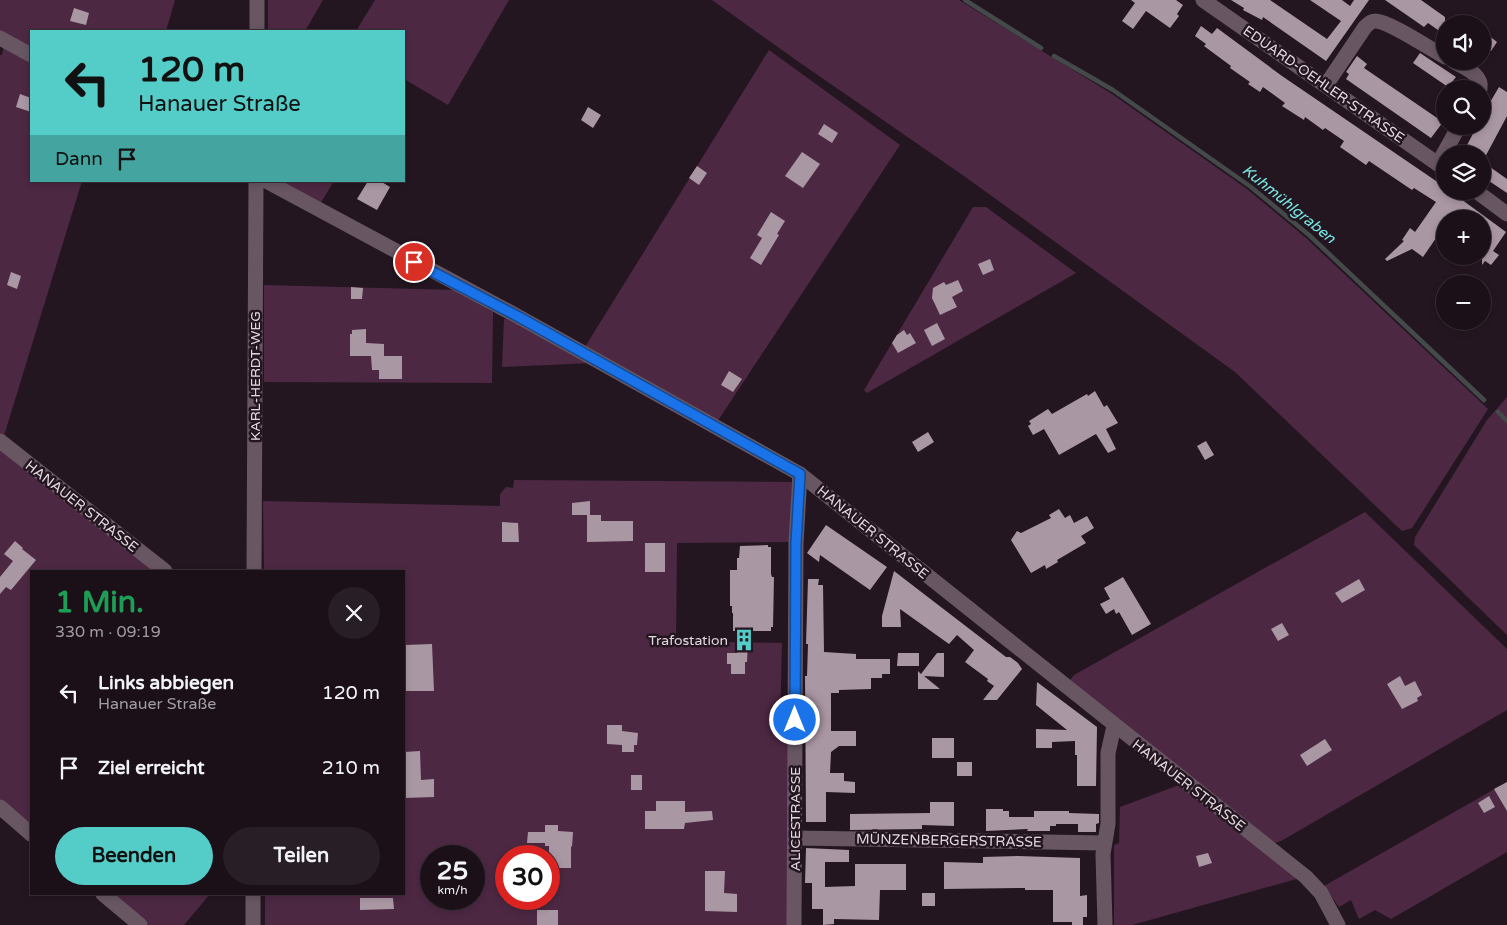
<!DOCTYPE html>
<html lang="de">
<head>
<meta charset="utf-8">
<style>
	:root { --surface:#1b1018; --page:#281e25; --text:#f1f3f6; --muted:#a09da2; --line:#393037; --accent:#54cdc8 }
	body { margin:0; font-family:"Varela Round",sans-serif; background:var(--page); color:var(--text); height:100vh; display:flex; flex-direction:column; font-size:19px; white-space:nowrap }
	* { box-sizing:border-box; margin:0 }
	p { font-size:16px; color:var(--muted) }
	.icon { flex:none; width:28px; height:28px; fill:none; stroke:currentColor; stroke-width:2; stroke-linecap:round; stroke-linejoin:round }
	.map { position:relative; flex:1; overflow:hidden }
	.sheet { position:absolute; left:30px; top:570px; width:375px; height:325px; display:flex; flex-direction:column; background:var(--surface); border-radius:0px; box-shadow:0 2px 8px #0003,0 0 0 1px var(--line) }
	.sheet>* { flex:none }
	.hud { position:absolute; left:30px; top:30px; width:375px; height:152px; border-radius:0px; box-shadow:0 2px 8px #0003,0 0 0 1px var(--line); background:#54cdc8; color:#111; overflow:hidden }
	.buttons { position:absolute; left:1436px; top:15px; display:grid; gap:10px }
	.buttons a { display:grid; place-items:center; width:55px; height:55px; border-radius:50%; background:var(--surface); box-shadow:0 2px 8px #0003,0 0 0 1px var(--line); font-size:25px }
	.speed { position:absolute; left:420px; top:845px; display:flex; gap:10px; font-size:25px; font-weight:700; text-align:center }
	.speed>* { display:grid; place-content:center; width:65px; height:65px; border-radius:50%; background:var(--surface); box-shadow:0 2px 8px #0003,0 0 0 1px var(--line); line-height:1 }
	.speed small { font-size:12px; font-weight:400 }
	.speed .limit { border:8px solid #d22; background:#fff; color:#111 }
	.pin { position:absolute; display:grid; place-items:center; width:42px; height:42px; color:#fff; margin:-21px; border:2px solid #fff; border-radius:50%; box-shadow:0 1px 5px #0007 }
	.me { position:absolute; width:55px; margin:-28px; rotate:0deg; stroke-linejoin:round; filter:drop-shadow(0 0 4px #0008) }
	.turn { display:flex; align-items:center; gap:18px; height:105px; padding:0 25px; font-size:22px }
	.turn .icon { width:65px; height:65px; stroke-width:2.5 }
	.turn b { display:block; font-size:35px; line-height:42px }
	.then { display:flex; align-items:center; height:48px; padding:0 25px; background:#0003; gap:10px; font-size:19px }
	.round { display:grid; place-items:center; flex:none; width:52px; height:52px; border-radius:26px; background:var(--page) }
	.overview { display:flex; align-items:center; justify-content:space-between; height:85px; padding:0 25px }
	h1 { font-size:30px; font-weight:700; line-height:38px; color:#1e9e55 }
	.primary-button { display:flex; gap:10px; margin-top:auto; padding:10px 25px }
	.primary-button a { flex:1; height:58px; border-radius:30px; background:var(--accent); color:#111; font-size:20px; font-weight:700; line-height:58px; text-align:center }
	.primary-button a+a { background:var(--page); color:var(--text) }
	ul { padding:0; list-style:none }
	li { display:flex; align-items:center; gap:15px; height:75px; padding:0 25px }
	li div { flex:1 }
	li b { display:block; font-size:19px }
	li em { font-style:normal }
	.map>svg:first-child { display:block }
	.green { fill:#4d2843; fill-rule:evenodd }
	.lines { fill:none; stroke-linecap:round; stroke-linejoin:round }
	.stream { stroke:#44494a; stroke-width:4.5 }
	.building { fill:#aa97a4 }
	.minor { stroke:#685763; stroke-width:15 }
	.route-casing { stroke:#114b97; stroke-width:12 }
	.route { stroke:#1a73e8; stroke-width:9 }
	.labels { text-anchor:middle; stroke-width:5; stroke-linejoin:round; paint-order:stroke }
	.street-label { font-size:14px; fill:#e1d7de; stroke:#241620 }
	.poi-label { font-size:14px; fill:#e1d7de; stroke:#241620; text-anchor:end }
	.water-label { font-size:15px; font-style:italic; fill:#75e7e2; stroke:#241620 }
</style>
</head>
<body>
<div class="map">
<svg width="1507" height="925" viewBox="0 0 1507 925">
	<rect width="100%" height="100%" fill="#241620"/>
	<g class="green">
		<polygon points="0,0 175,0 166,31 31,31 31,51 0,34"/>
		<polygon points="268,0 323,0 305,31 268,31"/>
		<polygon points="375,0 509,0 448,105 404,79 404,31 356,31"/>
		<polygon points="712,0 959,0 1112,94 1247,189 1306,238 1488,409 1412,528 1402,531 1235,372 964,176 796,60"/>
		<polygon points="4,45 31,59 31,181 82,181 3,439 0,437 0,55 2,55"/>
		<polygon points="769,50 900,145 717,422 585,347"/>
		<polygon points="279,181 334,181 320,204"/>
		<polygon points="973,207 986,207 1076,273 867,393 864,390"/>
		<polygon points="264,285 457,290 493,312 492,383 264,382"/>
		<polygon points="504,319 512,320 592,363 502,367"/>
		<polygon points="1507,397 1507,635 1414,545 1415,537 1487,420"/>
		<polygon points="0,447 155,571 31,571 31,825 0,800"/>
		<path d="M 514,480 L 792,482 L 790,542 L 677,543 L 676,641 L 782,643 L 780,723 L 790,724 L 788,925 L 265,925 L 265,894 L 404,894 L 404,571 L 264,571 L 263,501 L 500,506 L 500,494 L 506,487 L 513,488 ZM 431,856 L 474,856 L 474,899 L 431,899 ZM 506,856 L 549,856 L 549,899 L 506,899 Z"/>
		<polygon points="1365,512 1507,649 1507,710 1281,841 1261,847 1300,878 1132,925 1114,925 1114,845 1119,843 1120,807 1187,782 1068,683 1074,675"/>
		<polygon points="1507,782 1507,852 1391,919 1375,910 1359,919 1351,900 1339,907 1324,886"/>
		<polygon points="113,894 210,894 184,925 149,925"/>
	</g>
	<g class="lines">
		<g class="stream">
			<polyline points="965,0 1041,48"/>
			<polyline points="1054,56 1113,90 1251,187 1309,235 1484,400"/>
			<polyline points="1498,412 1507,421"/>
		</g>
	</g>
	<g class="building">
		<polygon points="1131,0 1176,0 1183,5 1177,14 1179,16 1170,28 1146,11 1133,29 1122,21 1135,3"/>
		<polygon points="1231,0 1270,0 1327,39 1341,21 1310,0 1342,0 1350,6 1354,0 1369,0 1326,61 1263,17 1262,20 1243,10 1244,8"/>
		<polygon points="1385,0 1421,0 1445,17 1445,35 1428,23 1424,27"/>
		<polygon points="74,8 89,13 86,25 70,21"/>
		<polygon points="1201,26 1212,34 1217,28 1282,76 1439,183 1445,188 1445,191 1450,191 1506,232 1493,251 1499,255 1491,265 1485,261 1482,265 1482,219 1445,219 1445,225 1423,257 1412,249 1387,261 1385,259 1404,241 1402,240 1410,228 1415,232 1436,202 1414,188 1412,190 1369,161 1366,165 1340,147 1344,141 1325,128 1323,130 1305,117 1304,120 1282,106 1285,103 1263,87 1260,92 1248,84 1250,82 1230,68 1231,66 1204,46 1206,44 1195,36"/>
		<polygon points="1488,35 1497,42 1491,51 1482,46"/>
		<polygon points="1420,53 1456,77 1448,87 1413,63"/>
		<polygon points="1357,56 1367,64 1364,68 1443,122 1431,138 1346,79 1349,74 1346,72"/>
		<polygon points="1499,87 1507,92 1507,116 1484,159 1482,154 1475,154 1465,149 1477,126 1482,126 1482,116"/>
		<polygon points="20,94 31,98 31,112 16,107"/>
		<polygon points="588,107 601,115 593,128 581,120"/>
		<polygon points="824,124 838,133 832,143 818,134"/>
		<polygon points="802,152 820,164 803,188 785,176"/>
		<polygon points="697,166 707,173 699,185 689,178"/>
		<polygon points="1490,167 1507,179 1507,193 1483,177"/>
		<polygon points="368,181 380,181 390,187 377,210 357,199"/>
		<polygon points="771,212 785,221 777,234 779,235 761,265 750,258 762,238 757,235"/>
		<polygon points="990,259 994,270 983,275 978,264"/>
		<polygon points="11,272 21,276 17,289 7,285"/>
		<polygon points="958,280 963,291 952,297 957,307 940,315 932,298 933,288 944,282 946,285"/>
		<polygon points="351,287 363,288 362,299 351,299"/>
		<polygon points="937,323 945,339 932,346 924,330"/>
		<polygon points="366,329 366,343 384,344 384,356 402,356 402,379 379,379 379,370 372,370 371,356 350,356 350,334 352,334 352,330"/>
		<polygon points="904,330 907,335 910,333 916,343 898,353 892,343 897,335"/>
		<polygon points="729,371 742,379 733,392 721,385"/>
		<polygon points="1095,391 1104,407 1107,405 1118,423 1106,429 1116,449 1108,453 1096,434 1059,455 1044,429 1033,435 1028,426 1031,424 1029,421 1048,409 1052,414 1087,394 1088,396"/>
		<polygon points="928,432 934,442 918,452 912,442"/>
		<polygon points="1206,441 1214,455 1205,460 1197,446"/>
		<polygon points="590,501 590,515 601,515 601,521 633,521 633,541 587,542 587,515 572,515 572,503"/>
		<polygon points="1059,509 1065,518 1070,515 1074,523 1087,516 1094,528 1081,536 1086,543 1057,560 1058,562 1046,569 1045,565 1031,573 1011,540 1017,531 1021,533 1051,518 1049,515"/>
		<polygon points="502,522 518,523 519,542 502,542"/>
		<polygon points="826,525 887,567 870,590 820,555 819,562 807,553"/>
		<polygon points="15,541 23,548 22,549 36,560 11,590 6,587 0,594 0,577 13,561 4,554"/>
		<rect x="645" y="543" width="20" height="29"/>
		<polygon points="768,545 768,547 771,547 771,574 772,577 774,577 773,627 771,627 771,631 749,631 749,642 748,642 747,662 745,662 745,674 731,674 731,664 727,664 727,653 737,653 736,631 733,631 733,613 732,613 732,606 730,606 730,570 737,570 737,558 739,558 740,546"/>
		<polygon points="894,571 1006,657 1010,657 1018,663 1022,669 997,700 983,700 994,686 987,681 988,679 965,662 974,650 957,635 949,644 900,609 901,627 882,627 882,616"/>
		<polygon points="1123,577 1151,624 1132,635 1119,612 1116,614 1114,609 1106,614 1100,604 1110,599 1104,588"/>
		<polygon points="808,579 819,579 818,585 823,585 824,652 856,654 856,659 890,659 890,674 882,674 882,678 871,678 871,689 839,690 839,693 831,693 831,731 856,731 856,746 839,746 831,752 830,773 844,773 844,781 855,782 855,793 826,792 826,822 806,822 805,676 807,676 808,644 806,644"/>
		<polygon points="1359,579 1365,590 1342,603 1335,593"/>
		<polygon points="1282,623 1289,635 1278,641 1271,629"/>
		<polygon points="432,644 434,691 405,691 405,645"/>
		<polygon points="898,653 919,653 919,666 897,666"/>
		<polygon points="937,653 944,653 944,677 924,676 940,689 918,689 918,671 921,674"/>
		<polygon points="1400,676 1405,686 1415,681 1422,695 1417,698 1418,701 1402,709 1387,684"/>
		<polygon points="1037,682 1097,727 1096,786 1077,786 1077,755 1075,755 1075,741 1052,742 1052,748 1036,748 1036,729 1067,730 1036,705"/>
		<polygon points="607,725 622,725 622,731 638,733 637,745 634,745 634,752 622,752 622,745 607,744"/>
		<rect x="932" y="738" width="22" height="20"/>
		<polygon points="1325,739 1332,750 1307,766 1300,755"/>
		<polygon points="420,751 421,780 434,779 434,797 404,798 404,752"/>
		<rect x="957" y="762" width="15" height="14"/>
		<rect x="631" y="775" width="11" height="15"/>
		<polygon points="1507,782 1507,811 1494,789"/>
		<polygon points="1489,796 1495,807 1484,813 1478,803"/>
		<polygon points="656,801 685,801 685,812 712,811 713,820 685,823 684,829 645,829 645,811 656,811"/>
		<polygon points="930,802 954,802 954,826 922,825 922,829 850,830 850,814 930,813"/>
		<polygon points="986,809 1003,809 1003,811 1009,811 1009,817 1034,817 1034,811 1069,811 1069,813 1099,814 1099,823 1096,824 1096,832 1078,832 1078,824 1056,824 1056,826 1050,826 1050,831 1027,831 1028,829 986,831"/>
		<polygon points="545,825 558,825 558,831 573,832 572,847 571,846 571,868 549,868 549,846 545,846 545,843 527,843 528,832 545,832"/>
		<polygon points="806,848 849,850 849,862 825,862 825,887 855,886 855,864 906,864 906,890 880,890 879,920 834,919 834,924 823,925 823,909 812,909 812,883 805,883"/>
		<polygon points="1208,853 1212,863 1199,867 1196,856"/>
		<polygon points="1018,856 1080,858 1080,896 1087,895 1087,917 1083,917 1083,925 1072,925 1072,922 1053,922 1053,890 1025,890 1025,888 944,889 944,862 983,863 983,857"/>
		<polygon points="705,871 725,871 724,893 737,894 737,912 705,911"/>
		<rect x="922" y="893" width="13" height="13"/>
		<polygon points="360,898 393,898 394,909 360,910"/>
		<rect x="537" y="910" width="21" height="15"/>
	</g>
	<g class="lines">
		<g class="minor">
			<polyline points="1203,0 1445,169"/>
			<polyline points="257,31 257,0"/>
			<polyline points="0,38 31,55"/>
			<path d="M 1453,61 C 1463,67 1483,74 1480,89"/>
			<path d="M 1326,85 L 1365,27 C 1368,24 1371,21 1375,21 C 1387,20 1432,50 1445,57"/>
			<polyline points="1438,164 1459,126"/>
			<polyline points="266,181 519,317 800,474 1306,877 1321,893 1338,925"/>
			<polyline points="1476,191 1507,214"/>
			<polyline points="0,441 165,571"/>
			<polyline points="254,571 256,181"/>
			<polyline points="0,807 31,834"/>
			<polyline points="795,838 1104,843"/>
			<polyline points="103,894 140,925"/>
			<polyline points="253,925 253,894"/>
			<polyline points="794,925 796,543 800,474"/>
			<polyline points="1105,925 1103,854 1108,824 1108,753 1114,726"/>
		</g>
	</g>
	<g class="lines">
		<g class="route-casing">
			<polyline id="route" points="414,262 519,317 800,474 796,543 795,720"/>
		</g>
		<use href="#route" class="route"/>
	</g>
	<defs>
		<g id="building-bare" transform="scale(1.725)"><path d="M-4-6H4V6H1V3H-1V6H-4ZM-2.5-4.3h1.7v1.8h-1.7ZM.8-4.3h1.7v1.8H.8ZM-2.5-1h1.7V.8h-1.7ZM.8-1h1.7V.8H.8Z" fill="#54cdc8" stroke="#241620" stroke-width="2.5" paint-order="stroke"/></g>
	</defs>
	<g fill-rule="evenodd">
		<use href="#building-bare" x="744" y="640"/>
	</g>
	<g class="labels">
		<g class="street-label">
			<text transform="translate(1324 84) rotate(35)" y="5">EDUARD-OEHLER-STRASSE</text>
			<text transform="translate(255 376) rotate(-90)" y="5">KARL-HERDT-WEG</text>
			<text transform="translate(82 506) rotate(38)" y="5">HANAUER STRASSE</text>
			<text transform="translate(873 532) rotate(39)" y="5">HANAUER STRASSE</text>
			<text transform="translate(1189 785) rotate(38)" y="5">HANAUER STRASSE</text>
			<text transform="translate(795 819) rotate(-90)" y="5">ALICESTRASSE</text>
			<text transform="translate(949 840) rotate(1)" y="5">MÜNZENBERGERSTRASSE</text>
		</g>
		<g class="poi-label">
			<text x="728" y="645">Trafostation</text>
		</g>
		<g class="water-label">
			<text transform="translate(1289 204) rotate(39)" y="5">Kuhmühlgraben</text>
		</g>
	</g>
</svg>
<div class="buttons">
<a><svg class="icon" aria-label="sound" viewBox="0 0 24 24"><path d="M4 9h4l5-4v14l-5-4H4zM17 9q2 3 0 6"/></svg></a>
<a><svg class="icon" aria-label="search" viewBox="0 0 24 24"><circle cx="10" cy="10" r="6"/><path d="M15 15l6 6"/></svg></a>
<a><svg class="icon" aria-label="layers" viewBox="0 0 24 24"><path d="M12 4l9 5-9 5-9-5zM3 14l9 5 9-5"/></svg></a>
<a>+</a>
<a>−</a>
</div>
<div class="speed"><div>25<small>km/h</small></div><div class="limit">30</div></div>
<div class="pin" style="left:414px;top:262px;background:#d93025"><svg class="icon" aria-label="arrive" viewBox="0 0 24 24"><path d="M6 21V4h12l-3 4 3 4H6"/></svg></div>
<svg class="me" style="left:795px;top:720px" viewBox="-20 -20 40 40"><circle r="17" fill="#1a73e8" stroke="#fff" stroke-width="3"/><path d="M0-11L8 9 0 5-8 9z" fill="#fff"/></svg>
<div class="hud">
<div class="turn"><svg class="icon" aria-label="left" viewBox="0 0 24 24"><path d="M17 20v-9H6M10 6l-5 5 5 5"/></svg><div><b>120 m</b>Hanauer Straße</div></div>
<div class="then">Dann<svg class="icon" aria-label="arrive" viewBox="0 0 24 24"><path d="M6 21V4h12l-3 4 3 4H6"/></svg></div>
</div>
<section class="sheet">
<div class="overview"><div><h1>1 Min.</h1><p>330 m · 09:19</p></div><a class="round"><svg class="icon" aria-label="close" viewBox="0 0 24 24"><path d="M6 6l12 12M18 6L6 18"/></svg></a></div>
<ul>
<li><svg class="icon" aria-label="left" viewBox="0 0 24 24"><path d="M17 20v-9H6M10 6l-5 5 5 5"/></svg><div><b>Links abbiegen</b><p>Hanauer Straße</p></div><em>120 m</em></li>
<li><svg class="icon" aria-label="arrive" viewBox="0 0 24 24"><path d="M6 21V4h12l-3 4 3 4H6"/></svg><div><b>Ziel erreicht</b></div><em>210 m</em></li>
</ul>
<div class="primary-button"><a>Beenden</a><a>Teilen</a></div>
</section>
</div>
</body>
</html>
